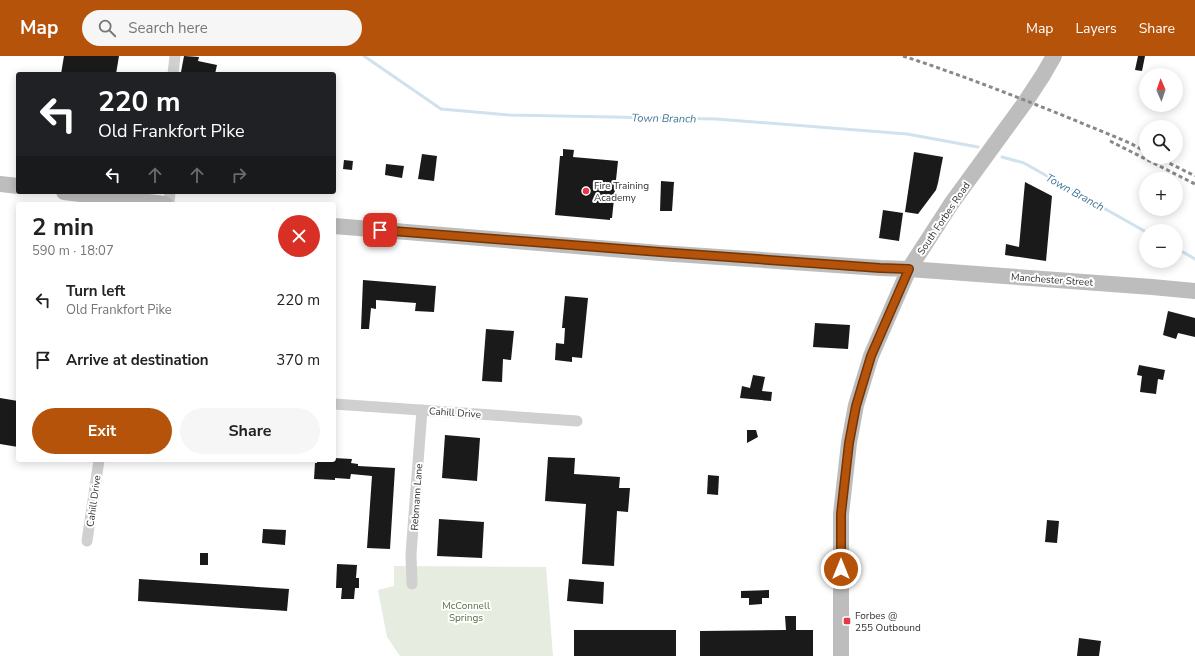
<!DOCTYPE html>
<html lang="en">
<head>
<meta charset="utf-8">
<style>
	:root { --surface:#fff; --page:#f6f6f6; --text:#222; --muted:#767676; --accent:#b45309 }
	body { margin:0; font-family:"Nunito Sans",sans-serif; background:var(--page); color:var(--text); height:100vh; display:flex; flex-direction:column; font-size:15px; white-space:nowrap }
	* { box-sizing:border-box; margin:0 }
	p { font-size:13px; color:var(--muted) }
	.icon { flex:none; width:22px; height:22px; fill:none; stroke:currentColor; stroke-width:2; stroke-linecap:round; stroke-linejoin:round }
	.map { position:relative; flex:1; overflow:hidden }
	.side { position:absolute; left:16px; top:146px; width:320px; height:260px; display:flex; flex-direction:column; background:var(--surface); border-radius:4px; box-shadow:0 2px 10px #0003 }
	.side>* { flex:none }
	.hud { position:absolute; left:16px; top:16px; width:320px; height:122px; border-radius:4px; box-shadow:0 2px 10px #0003; background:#202124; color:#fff; overflow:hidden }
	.needle { width:26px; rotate:358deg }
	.buttons { position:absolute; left:1139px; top:12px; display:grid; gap:8px }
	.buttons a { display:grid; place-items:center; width:44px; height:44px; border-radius:50%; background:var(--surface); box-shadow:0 2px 10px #0003; font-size:20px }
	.pin { position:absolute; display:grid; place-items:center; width:34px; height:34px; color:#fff; margin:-17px; border-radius:8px; box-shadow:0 2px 6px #0006 }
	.me { position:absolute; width:44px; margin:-22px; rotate:0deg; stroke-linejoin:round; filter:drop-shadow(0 0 3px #0008) }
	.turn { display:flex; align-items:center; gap:14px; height:84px; padding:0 16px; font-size:18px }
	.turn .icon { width:52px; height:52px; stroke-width:2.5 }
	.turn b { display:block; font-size:28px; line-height:34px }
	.lanes { display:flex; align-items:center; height:38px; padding:0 16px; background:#0003; justify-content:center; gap:20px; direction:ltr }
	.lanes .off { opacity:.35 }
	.round { display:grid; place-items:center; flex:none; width:42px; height:42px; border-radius:21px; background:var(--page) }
	.overview { display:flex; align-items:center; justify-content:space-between; height:68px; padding:0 16px }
	h1 { font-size:24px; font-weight:700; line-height:30px }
	.primary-button { display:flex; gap:8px; margin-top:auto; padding:8px 16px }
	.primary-button a { flex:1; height:46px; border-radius:24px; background:var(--accent); color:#fff; font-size:16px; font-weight:700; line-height:46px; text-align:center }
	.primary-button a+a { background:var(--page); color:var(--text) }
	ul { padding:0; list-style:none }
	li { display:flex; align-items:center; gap:12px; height:60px; padding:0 16px }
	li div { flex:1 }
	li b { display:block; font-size:15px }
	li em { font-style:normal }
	header { display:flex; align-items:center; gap:24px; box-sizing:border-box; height:56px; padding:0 20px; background:var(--accent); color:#fff }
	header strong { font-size:19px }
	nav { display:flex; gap:22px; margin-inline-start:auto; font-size:14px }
	.search { width:280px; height:36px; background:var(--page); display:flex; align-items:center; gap:10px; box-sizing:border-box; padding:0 14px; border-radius:22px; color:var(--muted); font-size:15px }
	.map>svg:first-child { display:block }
	.green { fill:#e6ecdf }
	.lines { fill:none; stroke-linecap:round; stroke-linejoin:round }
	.stream { stroke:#cfe2ee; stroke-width:3 }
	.building { fill:#1a1a1a }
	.street { stroke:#d0d0d0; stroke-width:11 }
	.secondary { stroke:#bdbdbd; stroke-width:16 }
	.rail { stroke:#888; stroke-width:3; stroke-dasharray:4 3; stroke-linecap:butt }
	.route-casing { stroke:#753606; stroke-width:10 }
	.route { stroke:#b45309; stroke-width:7 }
	.poi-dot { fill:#e63946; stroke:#fff; stroke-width:1.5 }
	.labels { text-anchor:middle; stroke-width:4; stroke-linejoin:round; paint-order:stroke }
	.poi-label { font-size:10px; fill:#333; stroke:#fff; text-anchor:start }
	.street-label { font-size:10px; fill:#333; stroke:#fff }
	.park-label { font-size:10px; fill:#56703f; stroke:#fff }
	.water-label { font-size:11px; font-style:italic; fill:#3f7597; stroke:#fff }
</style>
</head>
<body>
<header>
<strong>Map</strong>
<div class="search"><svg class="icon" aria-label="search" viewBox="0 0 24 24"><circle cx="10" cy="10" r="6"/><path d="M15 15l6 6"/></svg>Search here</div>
<nav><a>Map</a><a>Layers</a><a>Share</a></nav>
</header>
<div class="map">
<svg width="1195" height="600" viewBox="0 0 1195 600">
	<rect width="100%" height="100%" fill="#fff"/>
	<polygon class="green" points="394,510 546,511 553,600 400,600 387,581 378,534 394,530"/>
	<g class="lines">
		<g class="stream">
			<polyline points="364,0 441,53 509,59 716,63 907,78 978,91"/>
			<polyline points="1002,101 1024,107 1146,176"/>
			<polyline points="1176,192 1195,203"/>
		</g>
	</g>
	<g class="building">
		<polygon points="64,0 119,0 116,18 61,18"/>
		<polygon points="184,0 199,1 198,5 217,9 215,18 191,18 181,16"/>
		<polygon points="1138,0 1145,0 1142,15 1135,14"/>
		<polygon points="563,93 574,94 573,101 618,105 612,162 610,162 610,164 555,159 560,100 563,100"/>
		<polygon points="914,96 943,101 938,127 936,134 918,158 905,156"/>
		<polygon points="422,98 437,100 434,125 418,123"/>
		<polygon points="344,104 353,105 352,114 343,113"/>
		<polygon points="386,108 404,110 402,122 385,119"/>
		<polygon points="661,125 674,126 672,155 660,155"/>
		<polygon points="1025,126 1052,140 1046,205 1005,199 1006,188 1019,191"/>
		<polygon points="883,154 903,157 899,185 879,182"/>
		<polygon points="363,224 436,230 434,256 415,255 416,247 376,244 376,253 371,252 369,273 361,273"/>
		<polygon points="565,240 588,242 582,302 572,301 572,306 555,304 556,287 564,288 565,272 562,272"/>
		<polygon points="1168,255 1195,262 1195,281 1178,277 1176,283 1163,279"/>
		<polygon points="815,267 850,269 848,293 813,291"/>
		<polygon points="486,273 514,275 511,304 503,303 502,326 482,325"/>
		<polygon points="1139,309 1165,314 1163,324 1158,323 1156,338 1140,336 1142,320 1137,319"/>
		<polygon points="753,319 765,321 762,335 772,336 771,345 740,342 742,330 750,332"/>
		<polygon points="0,342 18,345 18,391 0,388"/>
		<polygon points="747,374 756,374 758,381 747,387"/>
		<polygon points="445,379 480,382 477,425 442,422"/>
		<polygon points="548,401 575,402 574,418 620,421 619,432 630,432 628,456 617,455 614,510 582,508 586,448 545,445"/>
		<polygon points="334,402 352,403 351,407 358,408 358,410 395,412 390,493 367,492 372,420 351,418 350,423 335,422 335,424 314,423 315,407 317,407 317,404 334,404"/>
		<polygon points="708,419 719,420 718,439 707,438"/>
		<polygon points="439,463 484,466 482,502 437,500"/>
		<polygon points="1047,464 1059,465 1057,487 1045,486"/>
		<polygon points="263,473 286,474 285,489 262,487"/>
		<rect x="200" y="497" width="8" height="12"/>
		<polygon points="337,508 357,509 356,522 359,522 359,532 355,532 354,543 341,543 342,532 336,532"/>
		<polygon points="139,523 289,533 287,555 138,545"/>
		<polygon points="569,523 604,526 603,548 567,545"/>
		<polygon points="769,534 769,542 762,542 762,548 749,549 749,542 741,542 741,535"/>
		<polygon points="785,560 796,560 796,574 813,574 813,600 700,600 700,575 786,574"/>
		<rect x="574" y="574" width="102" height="26"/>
		<polygon points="1079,582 1101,585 1099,600 1077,600"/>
	</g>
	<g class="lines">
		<g class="street">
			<polyline points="173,18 175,0"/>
			<polyline points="169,148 170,136"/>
			<polyline points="334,348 577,365"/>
			<polyline points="87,485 99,404"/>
			<polyline points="412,528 411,498 422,354"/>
		</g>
		<g class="secondary">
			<polyline points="0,128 18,130"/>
			<polyline points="64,136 165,148"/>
			<polyline points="334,170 660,197 880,212 909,213 1152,231 1195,235"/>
			<polyline points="841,600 841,458 849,387 856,349 871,300 909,213 951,148 1026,45 1043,19 1054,0"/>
		</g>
		<g class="rail">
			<path d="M 903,0 C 980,25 1055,56 1130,87 L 1146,96"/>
			<polyline points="1110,85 1195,128"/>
			<polyline points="1157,101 1195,120"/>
		</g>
	</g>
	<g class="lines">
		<g class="route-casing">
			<polyline id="route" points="380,174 660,196 880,212 909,213 871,300 856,350 849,387 841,458 841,513"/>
		</g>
		<use href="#route" class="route"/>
	</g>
	<g class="poi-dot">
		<circle cx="586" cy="135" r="4"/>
		<rect x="843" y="561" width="8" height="8" rx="2"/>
	</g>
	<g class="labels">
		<g class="poi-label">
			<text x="594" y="133">Fire Training<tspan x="594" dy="12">Academy</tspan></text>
			<text x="855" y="563">Forbes @<tspan x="855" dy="12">255 Outbound</tspan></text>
		</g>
		<g class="street-label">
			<text transform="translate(943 162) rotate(-56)" y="4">South Forbes Road</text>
			<text transform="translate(1052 223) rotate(4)" y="4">Manchester Street</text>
			<text transform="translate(455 356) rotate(4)" y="4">Cahill Drive</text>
			<text transform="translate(416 441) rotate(-86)" y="4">Rebmann Lane</text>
			<text transform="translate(93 445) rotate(-82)" y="4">Cahill Drive</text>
		</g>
		<g class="park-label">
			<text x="466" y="553">McConnell<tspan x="466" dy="12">Springs</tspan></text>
		</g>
		<g class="water-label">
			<text transform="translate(664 62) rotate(1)" y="4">Town Branch</text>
			<text transform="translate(1075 136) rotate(29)" y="4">Town Branch</text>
		</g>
	</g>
</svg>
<div class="buttons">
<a><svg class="needle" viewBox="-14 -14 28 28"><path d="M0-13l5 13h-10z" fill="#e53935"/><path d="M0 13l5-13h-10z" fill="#767676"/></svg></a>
<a><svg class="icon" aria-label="search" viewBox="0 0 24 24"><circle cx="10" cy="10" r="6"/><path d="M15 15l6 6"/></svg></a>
<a>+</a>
<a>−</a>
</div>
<div class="pin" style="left:380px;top:174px;background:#d93025"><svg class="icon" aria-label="arrive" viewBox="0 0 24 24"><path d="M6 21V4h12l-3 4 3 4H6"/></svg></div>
<svg class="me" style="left:841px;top:513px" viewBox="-20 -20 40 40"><circle r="17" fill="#b45309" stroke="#fff" stroke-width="3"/><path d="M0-11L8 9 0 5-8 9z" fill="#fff"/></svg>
<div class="hud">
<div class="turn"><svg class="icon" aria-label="left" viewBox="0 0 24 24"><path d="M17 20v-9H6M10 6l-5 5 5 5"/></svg><div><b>220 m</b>Old Frankfort Pike</div></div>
<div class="lanes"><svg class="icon" aria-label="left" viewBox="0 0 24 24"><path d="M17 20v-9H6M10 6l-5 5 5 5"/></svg><svg class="icon off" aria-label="ahead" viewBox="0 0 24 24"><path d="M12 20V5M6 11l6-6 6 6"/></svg><svg class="icon off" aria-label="ahead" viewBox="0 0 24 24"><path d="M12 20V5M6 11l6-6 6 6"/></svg><svg class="icon off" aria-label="right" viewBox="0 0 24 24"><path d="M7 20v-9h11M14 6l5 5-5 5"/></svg></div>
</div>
<section class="side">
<div class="overview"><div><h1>2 min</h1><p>590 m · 18:07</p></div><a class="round" style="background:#d93025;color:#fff"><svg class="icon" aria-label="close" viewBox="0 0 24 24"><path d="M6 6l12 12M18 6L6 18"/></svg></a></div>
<ul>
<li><svg class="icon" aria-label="left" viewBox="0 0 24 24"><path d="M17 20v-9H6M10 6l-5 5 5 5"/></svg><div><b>Turn left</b><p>Old Frankfort Pike</p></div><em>220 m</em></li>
<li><svg class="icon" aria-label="arrive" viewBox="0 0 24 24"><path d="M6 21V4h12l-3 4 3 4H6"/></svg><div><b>Arrive at destination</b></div><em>370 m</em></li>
</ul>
<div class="primary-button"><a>Exit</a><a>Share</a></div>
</section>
</div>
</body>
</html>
